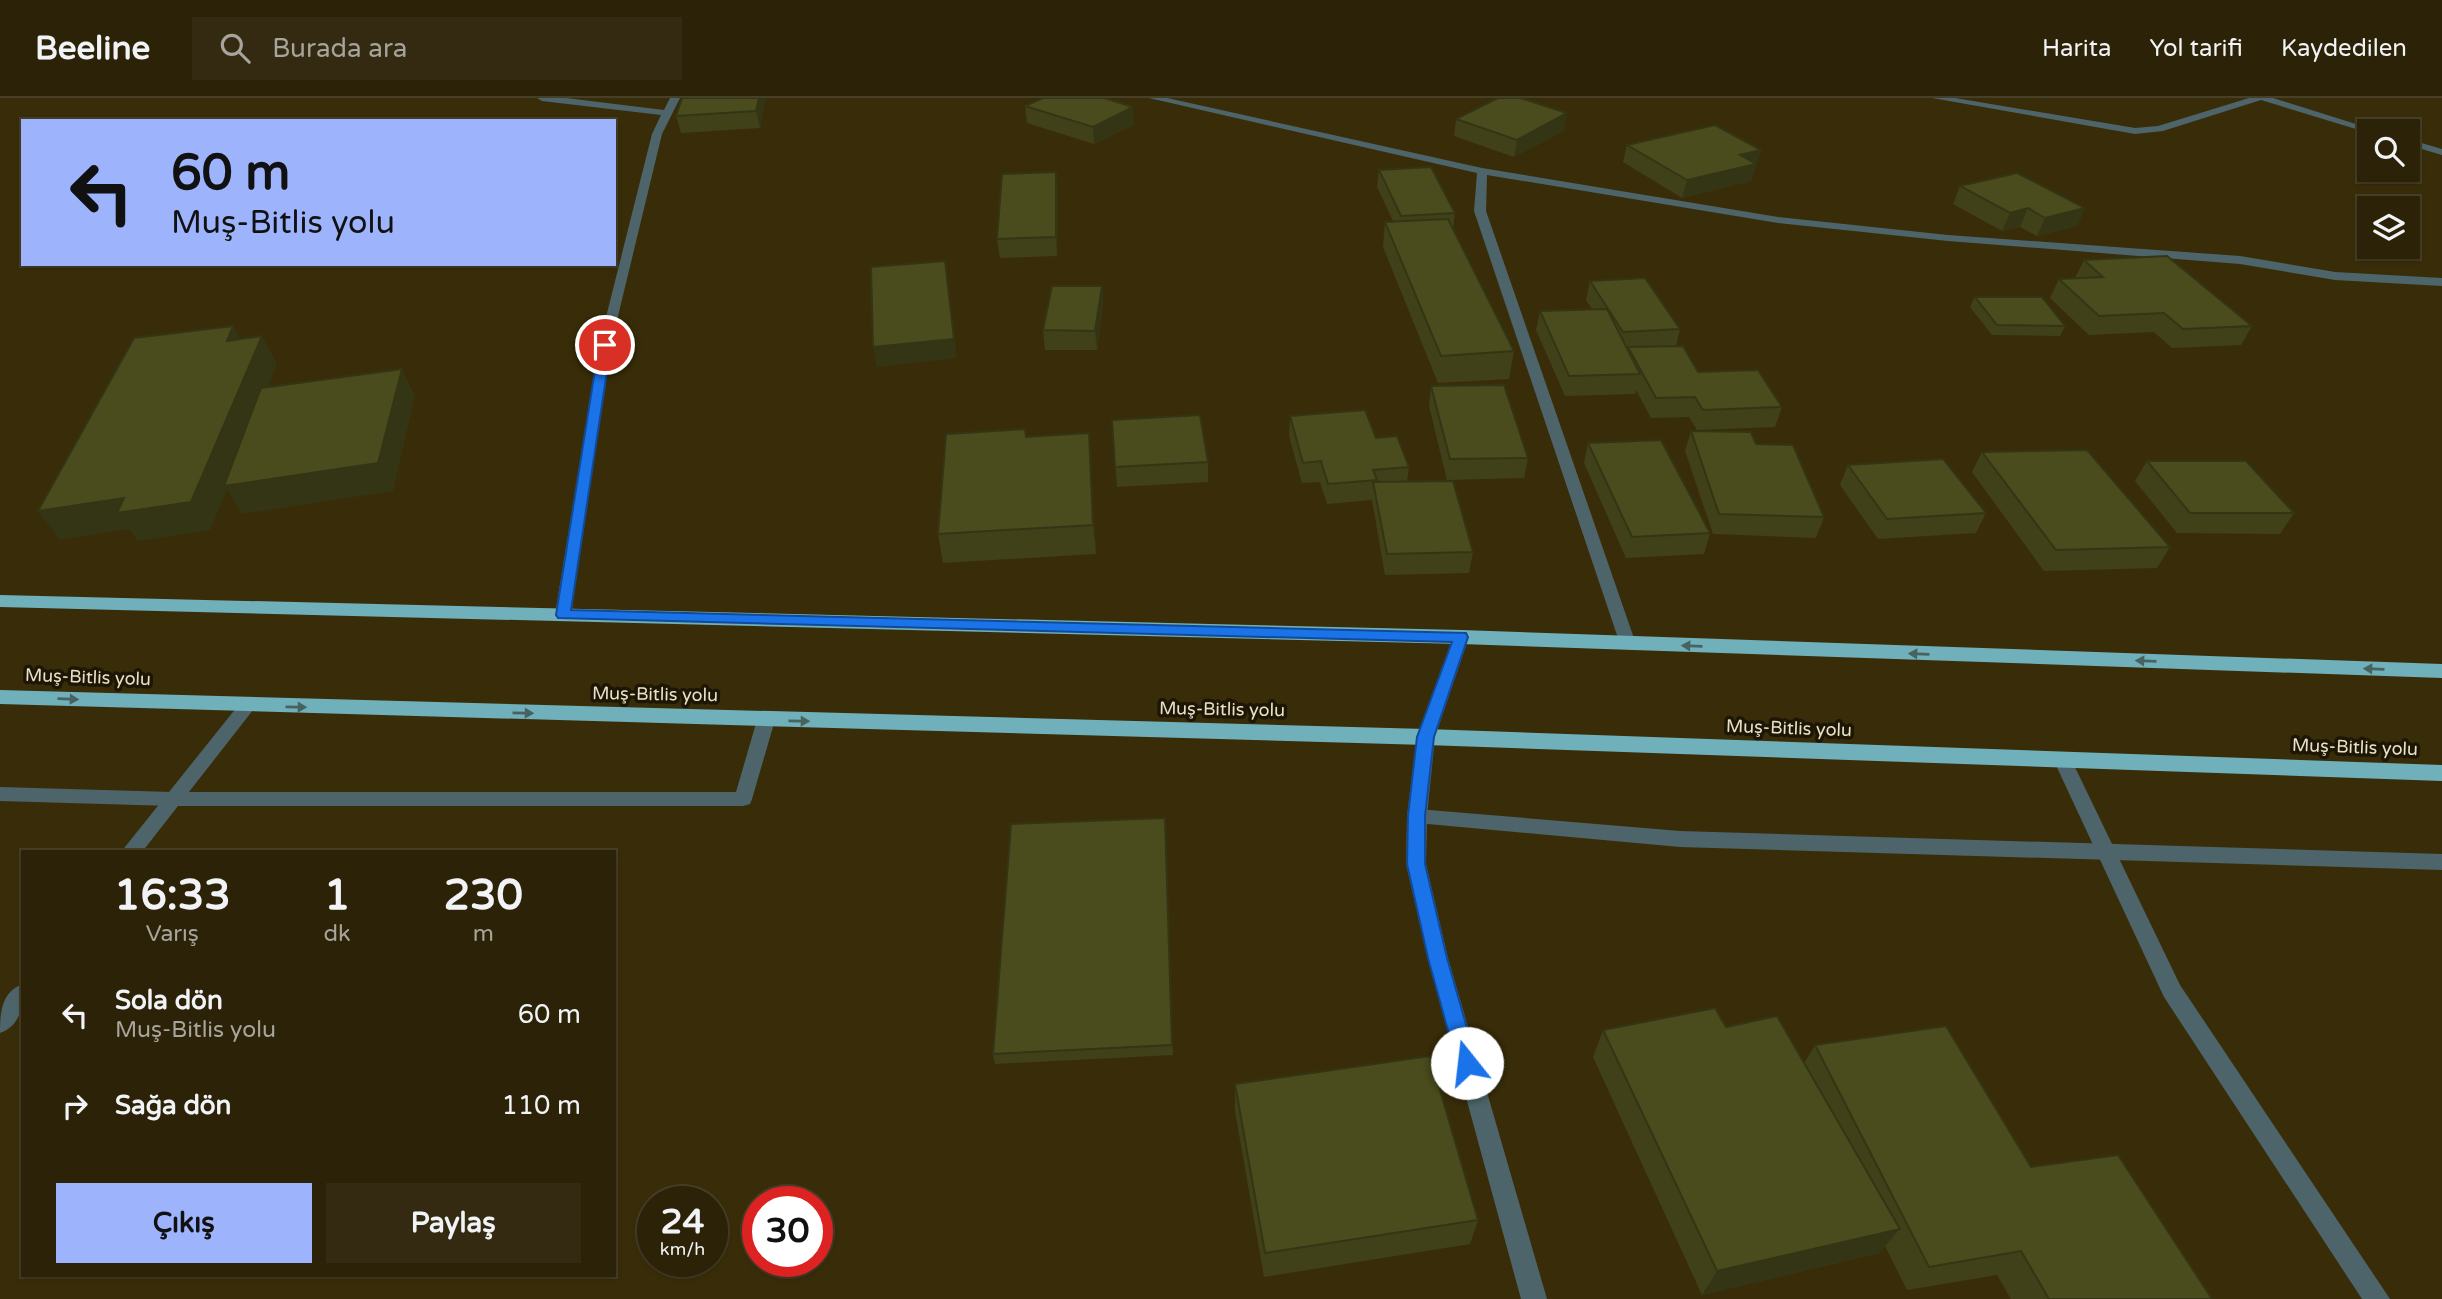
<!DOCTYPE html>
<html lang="tr">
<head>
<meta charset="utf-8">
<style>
	:root { --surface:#2b2207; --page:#332a11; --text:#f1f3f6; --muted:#a6a49b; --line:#473f28; --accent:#9db4fd }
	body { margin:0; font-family:"Varela Round",sans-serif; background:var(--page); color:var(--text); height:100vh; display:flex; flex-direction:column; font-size:26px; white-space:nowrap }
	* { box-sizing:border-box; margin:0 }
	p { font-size:23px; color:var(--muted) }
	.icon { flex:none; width:38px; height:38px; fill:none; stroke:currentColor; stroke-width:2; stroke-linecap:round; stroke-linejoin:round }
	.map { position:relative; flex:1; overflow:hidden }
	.drawer { position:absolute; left:21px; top:752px; width:595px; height:427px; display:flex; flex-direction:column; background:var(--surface); border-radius:0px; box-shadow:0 2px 5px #0004,0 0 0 2px var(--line) }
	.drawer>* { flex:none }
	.banner { position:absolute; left:21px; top:21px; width:595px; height:147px; border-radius:0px; box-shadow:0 2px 5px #0004,0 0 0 2px var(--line); background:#9db4fd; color:#111; overflow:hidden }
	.controls { position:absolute; left:2357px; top:21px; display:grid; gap:14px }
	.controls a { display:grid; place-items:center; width:63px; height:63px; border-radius:0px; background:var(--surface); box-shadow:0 2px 5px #0004,0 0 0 2px var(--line); font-size:35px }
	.speed { position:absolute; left:637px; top:1088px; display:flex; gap:14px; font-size:35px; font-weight:700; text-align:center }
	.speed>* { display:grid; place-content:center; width:91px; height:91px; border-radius:50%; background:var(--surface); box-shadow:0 2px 5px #0004,0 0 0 2px var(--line); line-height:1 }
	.speed small { font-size:18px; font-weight:400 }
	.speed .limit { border:10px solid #d22; background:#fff; color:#111 }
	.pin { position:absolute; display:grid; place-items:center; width:60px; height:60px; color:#fff; margin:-30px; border:4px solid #fff; border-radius:50%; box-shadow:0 2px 7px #0007 }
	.me { position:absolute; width:77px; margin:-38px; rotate:344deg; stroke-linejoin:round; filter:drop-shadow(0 0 5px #0008) }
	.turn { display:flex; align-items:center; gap:24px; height:147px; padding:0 35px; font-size:32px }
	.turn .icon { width:91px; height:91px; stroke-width:2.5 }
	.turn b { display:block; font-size:49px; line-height:60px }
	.eta { display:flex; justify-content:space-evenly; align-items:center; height:119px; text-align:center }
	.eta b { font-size:42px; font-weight:800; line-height:49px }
	.action { display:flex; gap:14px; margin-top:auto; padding:14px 35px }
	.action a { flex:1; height:80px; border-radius:0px; background:var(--accent); color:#111; font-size:28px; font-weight:800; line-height:80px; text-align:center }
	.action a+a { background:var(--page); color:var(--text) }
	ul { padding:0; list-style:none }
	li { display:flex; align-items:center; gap:21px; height:91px; padding:0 35px }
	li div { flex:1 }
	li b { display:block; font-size:26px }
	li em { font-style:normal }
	header { display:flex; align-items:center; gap:42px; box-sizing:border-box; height:98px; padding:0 35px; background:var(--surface); border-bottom:2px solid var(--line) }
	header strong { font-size:33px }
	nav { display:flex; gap:38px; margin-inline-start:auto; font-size:24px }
	.search { width:490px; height:63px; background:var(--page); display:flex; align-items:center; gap:18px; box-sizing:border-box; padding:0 24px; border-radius:0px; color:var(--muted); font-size:26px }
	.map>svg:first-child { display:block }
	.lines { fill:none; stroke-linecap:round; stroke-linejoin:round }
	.lane { fill:#4d656a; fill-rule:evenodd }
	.street { fill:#4d656a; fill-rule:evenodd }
	.highway { fill:#70b0bb; fill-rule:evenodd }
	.wall { fill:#404119 }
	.shaded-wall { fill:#343514 }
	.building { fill:#4a4c1d; stroke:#343514; stroke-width:2 }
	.oneway { fill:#466360 }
	.route { fill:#1a73e8; stroke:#114b97; stroke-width:2 }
	.labels { text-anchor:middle; stroke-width:7; stroke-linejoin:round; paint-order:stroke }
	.street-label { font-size:18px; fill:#e8e0c7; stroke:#1d1604 }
</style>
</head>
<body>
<header>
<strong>Beeline</strong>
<div class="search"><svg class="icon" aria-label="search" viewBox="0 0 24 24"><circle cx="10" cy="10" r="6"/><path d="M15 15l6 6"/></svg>Burada ara</div>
<nav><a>Harita</a><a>Yol tarifi</a><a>Kaydedilen</a></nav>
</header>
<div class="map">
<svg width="2442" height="1201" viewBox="0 0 2442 1201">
	<rect width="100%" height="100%" fill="#392d09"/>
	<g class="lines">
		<g class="lane">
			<polygon points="766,616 775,622 752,701 750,706 743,708 172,708 0,703 0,689 172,694 736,694 757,622"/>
			<polygon points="1417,711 1680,733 2442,756 2442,772 1680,749 1417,725 1410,723 1407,718 1410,713"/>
		</g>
		<g class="street">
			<polygon points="537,0 566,0 664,12 670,0 680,0 662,36 611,247 571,517 563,522 555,517 599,247 652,36 661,17 542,3"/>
			<polygon points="1149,0 1167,0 1482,70 1778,119 1948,137 2240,158 2335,174 2442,180 2442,188 2335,182 2240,166 1948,143 1778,125 1487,77 1486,113 1636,546 1628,552 1620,546 1474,113 1477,75"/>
			<polygon points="1932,0 1955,0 2135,30 2158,28 2249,0 2273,0 2378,33 2369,35 2261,2 2163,33 2135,36"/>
			<polygon points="2408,41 2442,51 2442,57 2408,47"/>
			<polygon points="1461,533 1469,539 1435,639 1427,718 1426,766 1448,860 1547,1201 1521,1201 1428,860 1406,766 1407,718 1417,639 1453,539"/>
			<polygon points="247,602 256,608 253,612 142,754 121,754 241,604"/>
			<polygon points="2063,656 2069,658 2072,663 2180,887 2390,1201 2362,1201 2164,899 2054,663 2057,658"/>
			<path d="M 23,886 C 23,906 22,927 0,935 C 0,915 1,894 23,886 Z"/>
		</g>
		<g class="highway">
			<polygon points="0,497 1461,532 2442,566 2442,580 1461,546 0,509"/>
			<polygon points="0,592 1426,631 2442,667 2442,683 1426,647 0,606"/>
		</g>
	</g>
	<g class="wall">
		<polygon points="682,0 765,0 760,30 681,35 676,18"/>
		<polygon points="1025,8 1134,26 1094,46 1027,25"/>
		<polygon points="1456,21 1564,33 1514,59 1454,38"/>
		<polygon points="1627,47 1761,52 1751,83 1682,100 1623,64"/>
		<polygon points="1379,72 1455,115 1453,131 1514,253 1509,281 1438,285 1383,149 1385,124 1393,123 1377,89"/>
		<polygon points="1960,88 2085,110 2077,128 2037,138 2020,129 2002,133 1953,106"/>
		<polygon points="1058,92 1057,158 1000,160 997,141"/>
		<polygon points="2084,162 2252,228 2241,247 2172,250 2154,234 2089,237 2050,200 2059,181 2075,180"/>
		<polygon points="1590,183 1680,231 1676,248 1698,274 1782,309 1775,329 1697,332 1689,319 1651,320 1636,292 1635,296 1565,298 1536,232 1540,213 1592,211 1586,202"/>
		<polygon points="1102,188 1103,207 1097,252 1045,252 1043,232"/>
		<polygon points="1975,199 2065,228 2060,238 1992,237 1970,209"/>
		<polygon points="1431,288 1528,360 1524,380 1447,382 1429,308"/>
		<polygon points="1290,318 1376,340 1409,369 1407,384 1473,454 1469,475 1385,477 1372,402 1327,406 1320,384 1302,385 1289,338"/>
		<polygon points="1112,322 1208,364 1208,384 1117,389"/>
		<polygon points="1691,333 1756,346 1824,419 1816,440 1713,436 1685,353"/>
		<polygon points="1089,335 1096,456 943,465 938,436 1026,339"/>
		<polygon points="1588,345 1710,435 1704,456 1626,460 1584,365"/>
		<polygon points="1982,354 2170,449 2157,470 2044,473 1972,374"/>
		<polygon points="2147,363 2294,415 2280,436 2177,435 2135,383"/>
		<polygon points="1848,367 1986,415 1976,435 1878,441 1840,387"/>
		<polygon points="1165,720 1173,957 995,966 993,956"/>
		<polygon points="1726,929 1804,965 1815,947 2031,1069 2212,1201 2011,1201 1997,1177 1907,1192 1885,1148 1879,1155 1702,1197 1593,959 1603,932"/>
		<polygon points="1235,986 1478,1122 1470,1146 1264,1179 1235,1013"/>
	</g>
	<g class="shaded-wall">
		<polygon points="759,0 765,0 766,1 760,30 756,13"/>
		<polygon points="1133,9 1134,26 1094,46 1093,29"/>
		<polygon points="1567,15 1564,33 1514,59 1517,42"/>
		<polygon points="1761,52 1751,83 1682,100 1687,82 1740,57"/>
		<polygon points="1056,74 1058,92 1057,158 1056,139"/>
		<polygon points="2028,110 2020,129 2002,133 2010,115"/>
		<polygon points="2085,110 2077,128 2037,138 2045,120"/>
		<polygon points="945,163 957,260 877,269 873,249"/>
		<polygon points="1102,188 1103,207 1097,252 1095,233"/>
		<polygon points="233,228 249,255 227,243"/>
		<polygon points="262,238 277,266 228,387 402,271 415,298 393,393 242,416 227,392 210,432 138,443 129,431 60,442 38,413"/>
		<polygon points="1089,335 1091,363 1096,456 1093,427"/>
		<polygon points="1900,1131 1879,1155 1702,1197 1717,1173"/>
	</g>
	<g class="building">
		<polygon points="682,0 759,0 756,13 676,18"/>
		<polygon points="1043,0 1104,0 1133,9 1093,29 1025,8"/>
		<polygon points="1498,0 1520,0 1567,15 1517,42 1456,21"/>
		<polygon points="1715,27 1761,52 1740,57 1756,66 1687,82 1627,47"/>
		<polygon points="1431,69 1455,115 1401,118 1379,72"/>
		<polygon points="1056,74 1056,139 997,141 1002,76"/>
		<polygon points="2017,75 2085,110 2045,120 2028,110 2010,115 1960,88"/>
		<polygon points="1448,121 1514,253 1441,258 1385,124"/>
		<polygon points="2167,158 2252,228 2183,231 2164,215 2099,218 2059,181 2103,179 2084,162"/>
		<polygon points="945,163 954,241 873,249 871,169"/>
		<polygon points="1645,180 1680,231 1623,234 1590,183"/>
		<polygon points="1052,188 1102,188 1095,233 1043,232"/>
		<polygon points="1975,199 2042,199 2065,228 1997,227"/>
		<polygon points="1607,211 1640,276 1569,278 1540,213"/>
		<polygon points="233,228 227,243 262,238 191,404 117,415 124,400 38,413 134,240"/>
		<polygon points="1683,248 1698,274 1758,272 1782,309 1703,312 1695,299 1656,300 1628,249"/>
		<polygon points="402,271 378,365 224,388 261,290"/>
		<polygon points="1504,287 1528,360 1450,361 1431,288"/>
		<polygon points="1365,312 1376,340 1397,338 1409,369 1373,372 1377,382 1328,386 1321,363 1303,365 1290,318"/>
		<polygon points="1200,317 1208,364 1115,369 1112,322"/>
		<polygon points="1025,331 1026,339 1089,335 1093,427 938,436 946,336"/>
		<polygon points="1691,333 1751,334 1756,346 1793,347 1824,419 1719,416"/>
		<polygon points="1661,342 1710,435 1632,439 1588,345"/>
		<polygon points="2087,352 2170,449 2056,452 1982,354"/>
		<polygon points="1943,361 1986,415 1887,421 1848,367"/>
		<polygon points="2147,363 2246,363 2294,415 2190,415"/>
		<polygon points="1453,383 1473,454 1387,456 1373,384"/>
		<polygon points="1165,720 1172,947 993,956 1011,726"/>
		<polygon points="1715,910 1726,929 1777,918 1900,1131 1717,1173 1603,932"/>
		<polygon points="1946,928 2031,1069 2118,1057 2212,1201 2049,1201 2021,1153 1929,1169 1815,947"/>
		<polygon points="1430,958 1478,1122 1265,1155 1235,986"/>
	</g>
	<defs><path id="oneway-solid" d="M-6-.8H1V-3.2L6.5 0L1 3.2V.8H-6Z" transform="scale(1.75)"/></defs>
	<g class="oneway">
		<use href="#oneway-solid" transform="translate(1692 548) rotate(-178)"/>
		<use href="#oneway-solid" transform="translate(1919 556) rotate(-178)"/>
		<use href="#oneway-solid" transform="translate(2146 563) rotate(-178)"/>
		<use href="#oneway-solid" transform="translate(2374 571) rotate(-178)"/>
		<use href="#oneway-solid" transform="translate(68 601) rotate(2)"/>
		<use href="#oneway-solid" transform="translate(296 609) rotate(1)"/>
		<use href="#oneway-solid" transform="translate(523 615) rotate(1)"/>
		<use href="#oneway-solid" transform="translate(799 623) rotate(1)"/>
	</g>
	<polygon class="route" points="605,244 611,247 571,512 1466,535 1468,539 1434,639 1425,718 1425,766 1447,860 1477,965 1475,972 1467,974 1460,972 1457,965 1428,860 1407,766 1408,718 1417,639 1452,544 558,520 556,517 599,247"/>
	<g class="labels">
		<g class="street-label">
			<text transform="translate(88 579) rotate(2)" y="6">Muş-Bitlis yolu</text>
			<text transform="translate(655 596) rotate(1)" y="6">Muş-Bitlis yolu</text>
			<text transform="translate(1222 611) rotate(1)" y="6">Muş-Bitlis yolu</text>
			<text transform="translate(1789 630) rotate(2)" y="6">Muş-Bitlis yolu</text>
			<text transform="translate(2355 649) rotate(2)" y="6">Muş-Bitlis yolu</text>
		</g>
	</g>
</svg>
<div class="controls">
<a><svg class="icon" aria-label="search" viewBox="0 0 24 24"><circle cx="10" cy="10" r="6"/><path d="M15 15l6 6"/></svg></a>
<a><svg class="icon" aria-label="layers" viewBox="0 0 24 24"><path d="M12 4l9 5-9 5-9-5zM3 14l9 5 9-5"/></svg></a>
</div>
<div class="speed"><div>24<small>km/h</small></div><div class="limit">30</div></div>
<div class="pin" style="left:605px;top:247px;background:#d93025"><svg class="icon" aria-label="arrive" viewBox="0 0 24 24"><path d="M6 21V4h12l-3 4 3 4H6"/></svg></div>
<svg class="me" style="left:1467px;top:965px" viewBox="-20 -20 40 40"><circle r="19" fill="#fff"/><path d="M0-13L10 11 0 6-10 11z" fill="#1a73e8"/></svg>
<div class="banner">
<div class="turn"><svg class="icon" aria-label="left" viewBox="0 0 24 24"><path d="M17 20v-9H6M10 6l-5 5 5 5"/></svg><div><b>60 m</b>Muş-Bitlis yolu</div></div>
</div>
<section class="drawer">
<div class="eta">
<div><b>16:33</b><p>Varış</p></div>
<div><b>1</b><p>dk</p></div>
<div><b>230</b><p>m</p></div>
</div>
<ul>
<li><svg class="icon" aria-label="left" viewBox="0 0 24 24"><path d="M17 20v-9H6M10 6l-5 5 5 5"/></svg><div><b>Sola dön</b><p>Muş-Bitlis yolu</p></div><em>60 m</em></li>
<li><svg class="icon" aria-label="right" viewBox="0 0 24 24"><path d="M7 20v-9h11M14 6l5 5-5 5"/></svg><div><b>Sağa dön</b></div><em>110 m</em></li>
</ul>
<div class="action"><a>Çıkış</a><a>Paylaş</a></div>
</section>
</div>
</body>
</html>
